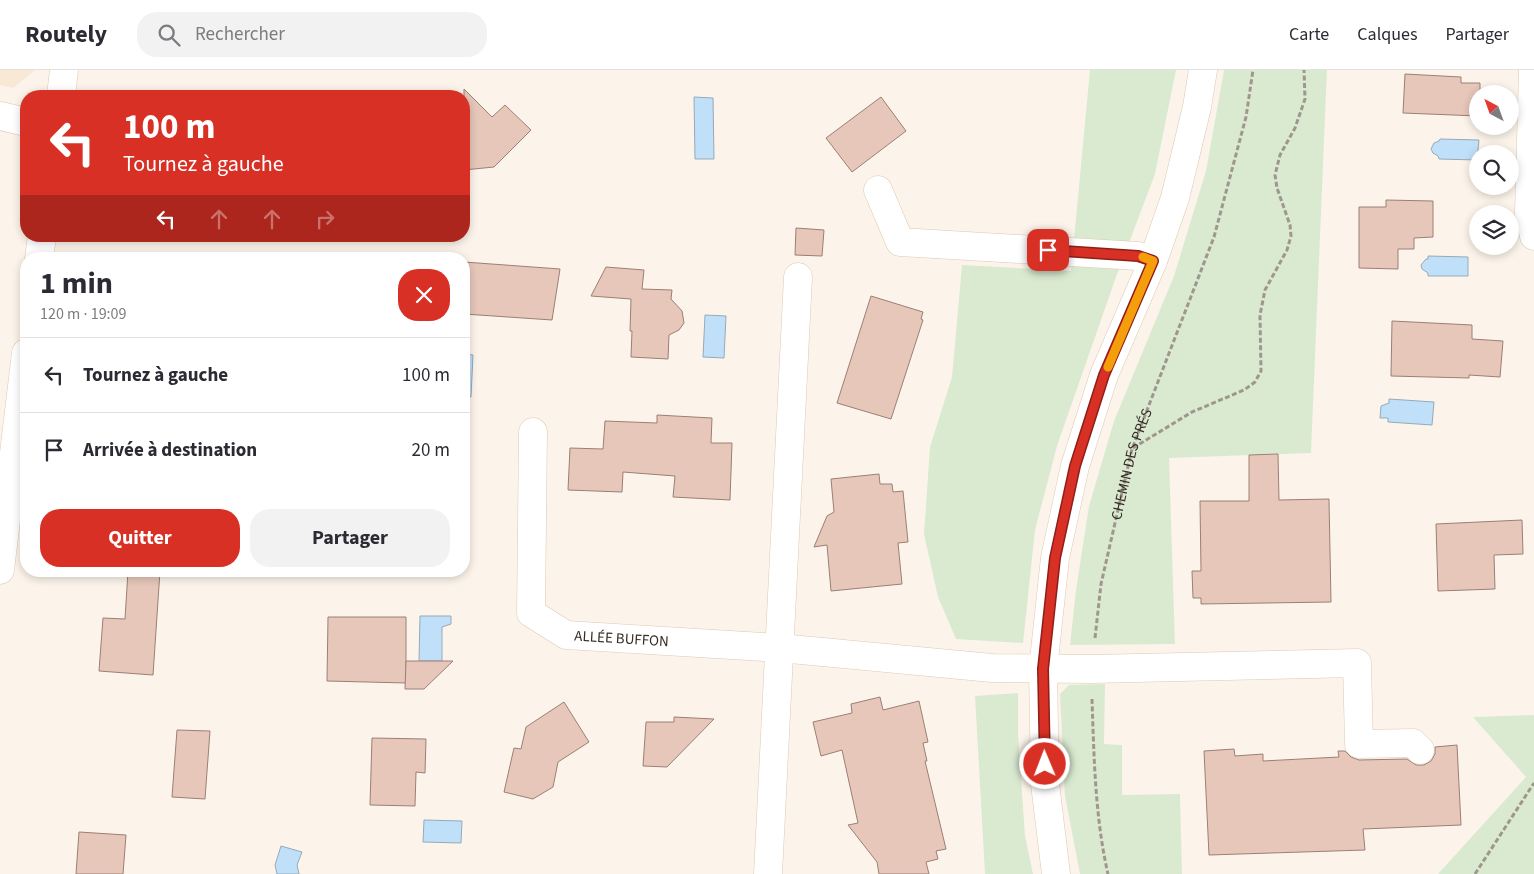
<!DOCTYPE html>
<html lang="fr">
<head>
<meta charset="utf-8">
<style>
	:root { --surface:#fff; --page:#f2f2f3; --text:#2b2b33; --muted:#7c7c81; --line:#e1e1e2; --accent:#d93025 }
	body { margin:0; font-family:"Source Sans 3",sans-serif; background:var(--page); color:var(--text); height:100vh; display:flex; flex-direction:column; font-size:19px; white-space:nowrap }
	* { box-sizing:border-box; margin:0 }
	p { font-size:16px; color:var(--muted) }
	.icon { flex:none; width:28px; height:28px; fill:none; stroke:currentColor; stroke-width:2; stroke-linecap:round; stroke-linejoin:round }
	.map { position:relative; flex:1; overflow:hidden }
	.panel { position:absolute; left:20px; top:182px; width:450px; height:325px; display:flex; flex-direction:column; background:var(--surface); border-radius:20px; box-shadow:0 2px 8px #0003 }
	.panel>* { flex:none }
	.top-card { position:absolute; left:20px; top:20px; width:450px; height:152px; border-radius:20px; box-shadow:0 2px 8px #0003; background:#d93025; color:#fff; overflow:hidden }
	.needle { width:32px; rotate:319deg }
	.buttons { position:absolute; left:1469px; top:15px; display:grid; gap:10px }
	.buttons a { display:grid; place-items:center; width:50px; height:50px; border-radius:50%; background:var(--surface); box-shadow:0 2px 8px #0003; font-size:25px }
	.pin { position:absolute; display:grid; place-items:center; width:42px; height:42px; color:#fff; margin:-21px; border-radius:10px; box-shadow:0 2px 8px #0006 }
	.me { position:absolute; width:55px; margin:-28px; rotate:359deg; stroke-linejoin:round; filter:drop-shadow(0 0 4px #0008) }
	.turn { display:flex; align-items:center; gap:18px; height:105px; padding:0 20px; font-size:22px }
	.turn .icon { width:65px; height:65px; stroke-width:2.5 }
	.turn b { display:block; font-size:35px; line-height:42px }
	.lanes { display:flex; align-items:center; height:48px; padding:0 20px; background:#0003; justify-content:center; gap:25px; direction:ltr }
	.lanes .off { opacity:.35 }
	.round { display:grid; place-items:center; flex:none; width:52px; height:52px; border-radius:20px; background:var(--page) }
	.head { display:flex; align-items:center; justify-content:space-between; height:85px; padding:0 20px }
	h1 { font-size:30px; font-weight:700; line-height:38px }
	.button { display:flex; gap:10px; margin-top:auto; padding:10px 20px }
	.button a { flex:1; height:58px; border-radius:20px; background:var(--accent); color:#fff; font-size:20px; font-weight:700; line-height:58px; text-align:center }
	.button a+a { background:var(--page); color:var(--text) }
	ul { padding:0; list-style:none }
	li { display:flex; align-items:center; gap:15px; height:75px; padding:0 20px; border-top:1px solid var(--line) }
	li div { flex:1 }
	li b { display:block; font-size:19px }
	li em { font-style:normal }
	header { display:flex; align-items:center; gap:30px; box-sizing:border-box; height:70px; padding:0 25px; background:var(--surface); border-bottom:1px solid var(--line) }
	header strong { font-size:24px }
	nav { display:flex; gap:28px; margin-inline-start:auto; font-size:18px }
	.search { width:350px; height:45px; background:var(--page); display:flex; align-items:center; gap:12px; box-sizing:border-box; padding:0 18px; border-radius:20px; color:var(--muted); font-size:19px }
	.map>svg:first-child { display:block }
	.education { fill:#fae8d7 }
	.green { fill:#daead1 }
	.water { fill:#c0dff9; stroke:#96aab9 }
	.building { fill:#e6c7ba; stroke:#9c7f74 }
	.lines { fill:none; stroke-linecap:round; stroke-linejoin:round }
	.minor-casing { stroke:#ddc9b1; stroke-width:29 }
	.tertiary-casing { stroke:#ddc9b1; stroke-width:29 }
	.path { stroke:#9f978e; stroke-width:3; stroke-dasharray:5 2.5; stroke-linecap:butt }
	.minor { stroke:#fff; stroke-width:28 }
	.tertiary { stroke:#fff; stroke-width:28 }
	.route-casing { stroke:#8d1f18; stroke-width:12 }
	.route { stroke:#d93025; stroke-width:9 }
	.slow { stroke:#f59e0b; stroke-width:9 }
	.labels { text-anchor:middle; stroke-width:4; stroke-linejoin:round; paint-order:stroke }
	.street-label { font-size:15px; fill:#352d24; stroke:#fff }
</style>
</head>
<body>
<header>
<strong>Routely</strong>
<div class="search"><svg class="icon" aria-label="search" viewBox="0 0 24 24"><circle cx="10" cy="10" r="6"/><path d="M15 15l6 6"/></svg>Rechercher</div>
<nav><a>Carte</a><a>Calques</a><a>Partager</a></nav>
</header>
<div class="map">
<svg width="1534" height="804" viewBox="0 0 1534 804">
	<rect width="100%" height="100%" fill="#fcf4ea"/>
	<polygon class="education" points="0,0 35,0 13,18 0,15"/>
	<g class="green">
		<polygon points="1090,0 1176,0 1155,104 1116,207 1057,376 1035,460 1023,573 956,569 938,527 924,464 930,377 952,307 962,195 1071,201"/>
		<polygon points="1224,0 1327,0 1311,383 1169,388 1175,574 1070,575 1076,520 1089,436 1114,351 1174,206 1206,101"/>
		<polygon points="1105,614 1104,674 1122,675 1122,725 1180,724 1182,804 1080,804 1065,726 1060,624 1069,615"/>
		<polygon points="1018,623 1018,664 1025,766 1033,804 985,804 975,626"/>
		<polygon points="1534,645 1534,804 1438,804 1526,707 1473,647"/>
	</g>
	<g class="water">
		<polygon points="694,27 713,28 714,89 695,89"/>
		<polygon points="1440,69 1479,70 1477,90 1439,89 1438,86 1433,83 1431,79 1434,73 1439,71"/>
		<polygon points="1428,186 1468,187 1468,206 1428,206 1428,203 1422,199 1421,195 1426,189 1428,189"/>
		<polygon points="705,245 726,246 724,288 703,287"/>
		<polygon points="464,284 473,285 471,327 464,327"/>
		<polygon points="1389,329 1434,332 1432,355 1388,352 1388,348 1380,348 1381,336 1389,333"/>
		<polygon points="420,546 451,546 451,554 442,557 442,591 419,591"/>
		<polygon points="424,750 462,751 461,773 423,772"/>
		<polygon points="281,776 302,782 297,795 299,804 277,804 275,795"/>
	</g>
	<g class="building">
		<polygon points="1405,4 1461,7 1461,13 1480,13 1480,24 1478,24 1478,46 1403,43"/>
		<polygon points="464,19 492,47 505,35 531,60 494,97 464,100"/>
		<polygon points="881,27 906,61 852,102 826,68"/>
		<polygon points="1386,130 1433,131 1433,167 1414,168 1414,179 1398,179 1398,199 1359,198 1359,137 1386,137"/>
		<polygon points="796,158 824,160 822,186 795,185"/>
		<polygon points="464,192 560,199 552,250 464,244"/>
		<polygon points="606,197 644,200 642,219 672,220 671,229 682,241 684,253 679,260 669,265 668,289 631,287 632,261 630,261 631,229 591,226"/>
		<polygon points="871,226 923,242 921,249 923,250 891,349 837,333"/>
		<polygon points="1392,251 1472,255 1472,269 1503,271 1500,307 1469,305 1469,308 1391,306"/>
		<polygon points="657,345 712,348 711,373 732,373 730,430 673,427 675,406 623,402 622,422 568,420 570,378 603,379 605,351 657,353"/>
		<polygon points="1278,384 1279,430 1329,429 1331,532 1201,534 1201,528 1193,528 1192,501 1201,501 1200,431 1249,431 1249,385"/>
		<polygon points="879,404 880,414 892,414 893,422 903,421 908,472 898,473 902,514 831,521 827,475 814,477 827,446 834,442 831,409"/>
		<polygon points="1522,450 1523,484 1494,485 1495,519 1438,521 1436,454"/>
		<polygon points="128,501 160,501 153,605 99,601 103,548 125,549"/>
		<polygon points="328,547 406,547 406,613 327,611"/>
		<polygon points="406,591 453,591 424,619 405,619"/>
		<polygon points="880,627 883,640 919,631 928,672 923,673 927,691 925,691 946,779 936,781 938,789 926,792 929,804 879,804 877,792 848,755 858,753 842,680 821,686 813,652 852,643 851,634"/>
		<polygon points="564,632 589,672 558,692 553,717 533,729 504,722 514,678 521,679 526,657"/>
		<polygon points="674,647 714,649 667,697 643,696 646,652 674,652"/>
		<polygon points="177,660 210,661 205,729 172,727"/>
		<polygon points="372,668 426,669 425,703 416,702 415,736 370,735"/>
		<polygon points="1457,675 1461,755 1363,759 1365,780 1209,785 1204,681 1234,679 1235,686 1263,684 1263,691 1339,687 1338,681 1345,681 1351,687 1359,690 1407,689 1416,695 1424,695 1431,691 1435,684 1435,677"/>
		<polygon points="79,762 126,765 123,804 76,804"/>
	</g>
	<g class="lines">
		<g class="minor-casing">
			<g id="minor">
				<polyline points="1533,0 1529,144 1534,166"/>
				<polyline points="61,26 64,0"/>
				<polyline points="0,46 26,52"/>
				<polyline points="878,120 900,172 1138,186 1153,191"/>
				<polyline points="39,189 42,166"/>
				<path id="s2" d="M 533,362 L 531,543 L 566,565 L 780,578 L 992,598 L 1091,599 L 1357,593 L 1359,674 L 1413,673 L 1420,680"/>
				<polyline points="0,500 26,283"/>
				<polyline points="768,804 798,207"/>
			</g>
		</g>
		<g class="tertiary-casing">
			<polyline id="tertiary" points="1056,804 1045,714 1043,599 1055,488 1075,396 1104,305 1153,191 1175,128 1197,37 1203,0"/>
		</g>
		<g class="path">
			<polyline points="1133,378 1192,342 1244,320 1255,312 1261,301 1260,245 1265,220 1287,180 1291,166 1290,155 1277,118 1275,105 1280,85 1295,58 1305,29 1304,0"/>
			<path id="s1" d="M 1095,568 L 1101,514 L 1132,379 L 1214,167 L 1246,47 L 1253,0"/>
			<path d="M 1092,629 C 1094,686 1095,748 1108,804"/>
			<polyline points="1475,804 1534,713"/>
		</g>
		<use href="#minor" class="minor"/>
		<use href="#tertiary" class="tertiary"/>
	</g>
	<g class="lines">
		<g class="route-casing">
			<polyline id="route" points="1045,694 1043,599 1055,488 1075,396 1104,305 1153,191 1138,186 1048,180"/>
		</g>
		<use href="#route" class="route"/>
		<polyline class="slow" points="1108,297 1153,191 1143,187"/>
	</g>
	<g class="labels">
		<g class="street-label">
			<text dy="5" stroke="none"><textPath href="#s1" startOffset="178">CHEMIN DES PRÉS</textPath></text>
			<text dy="5" stroke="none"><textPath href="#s2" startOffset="278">ALLÉE BUFFON</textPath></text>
		</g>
	</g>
</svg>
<div class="buttons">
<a><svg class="needle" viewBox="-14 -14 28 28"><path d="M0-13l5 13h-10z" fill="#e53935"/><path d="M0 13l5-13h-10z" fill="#7c7c81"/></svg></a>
<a><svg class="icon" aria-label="search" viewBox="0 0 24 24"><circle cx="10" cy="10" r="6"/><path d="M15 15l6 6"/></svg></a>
<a><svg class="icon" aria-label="layers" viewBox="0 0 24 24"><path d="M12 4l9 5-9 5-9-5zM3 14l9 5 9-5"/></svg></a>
</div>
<div class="pin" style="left:1048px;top:180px;background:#d93025"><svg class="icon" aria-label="arrive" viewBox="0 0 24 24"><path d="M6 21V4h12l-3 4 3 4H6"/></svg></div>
<svg class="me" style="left:1045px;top:694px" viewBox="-20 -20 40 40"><circle r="17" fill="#d93025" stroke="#fff" stroke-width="3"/><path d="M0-11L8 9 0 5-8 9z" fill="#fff"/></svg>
<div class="top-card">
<div class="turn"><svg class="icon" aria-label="left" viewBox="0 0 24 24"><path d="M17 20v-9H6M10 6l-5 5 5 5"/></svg><div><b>100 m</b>Tournez à gauche</div></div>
<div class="lanes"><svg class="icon" aria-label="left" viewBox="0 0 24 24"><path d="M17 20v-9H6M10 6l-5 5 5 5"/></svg><svg class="icon off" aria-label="ahead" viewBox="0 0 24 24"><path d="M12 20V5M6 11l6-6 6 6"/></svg><svg class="icon off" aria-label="ahead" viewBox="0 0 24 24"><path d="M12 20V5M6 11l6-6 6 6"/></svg><svg class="icon off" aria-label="right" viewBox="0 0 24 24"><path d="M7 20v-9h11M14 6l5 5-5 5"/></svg></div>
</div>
<section class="panel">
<div class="head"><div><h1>1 min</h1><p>120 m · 19:09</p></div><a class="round" style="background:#d93025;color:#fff"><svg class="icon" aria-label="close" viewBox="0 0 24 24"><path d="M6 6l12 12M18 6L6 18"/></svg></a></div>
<ul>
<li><svg class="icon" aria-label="left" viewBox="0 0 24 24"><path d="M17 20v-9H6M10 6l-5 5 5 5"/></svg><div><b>Tournez à gauche</b></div><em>100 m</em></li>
<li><svg class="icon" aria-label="arrive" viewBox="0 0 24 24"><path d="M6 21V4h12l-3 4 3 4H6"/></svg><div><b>Arrivée à destination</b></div><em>20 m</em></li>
</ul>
<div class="button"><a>Quitter</a><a>Partager</a></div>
</section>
</div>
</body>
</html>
